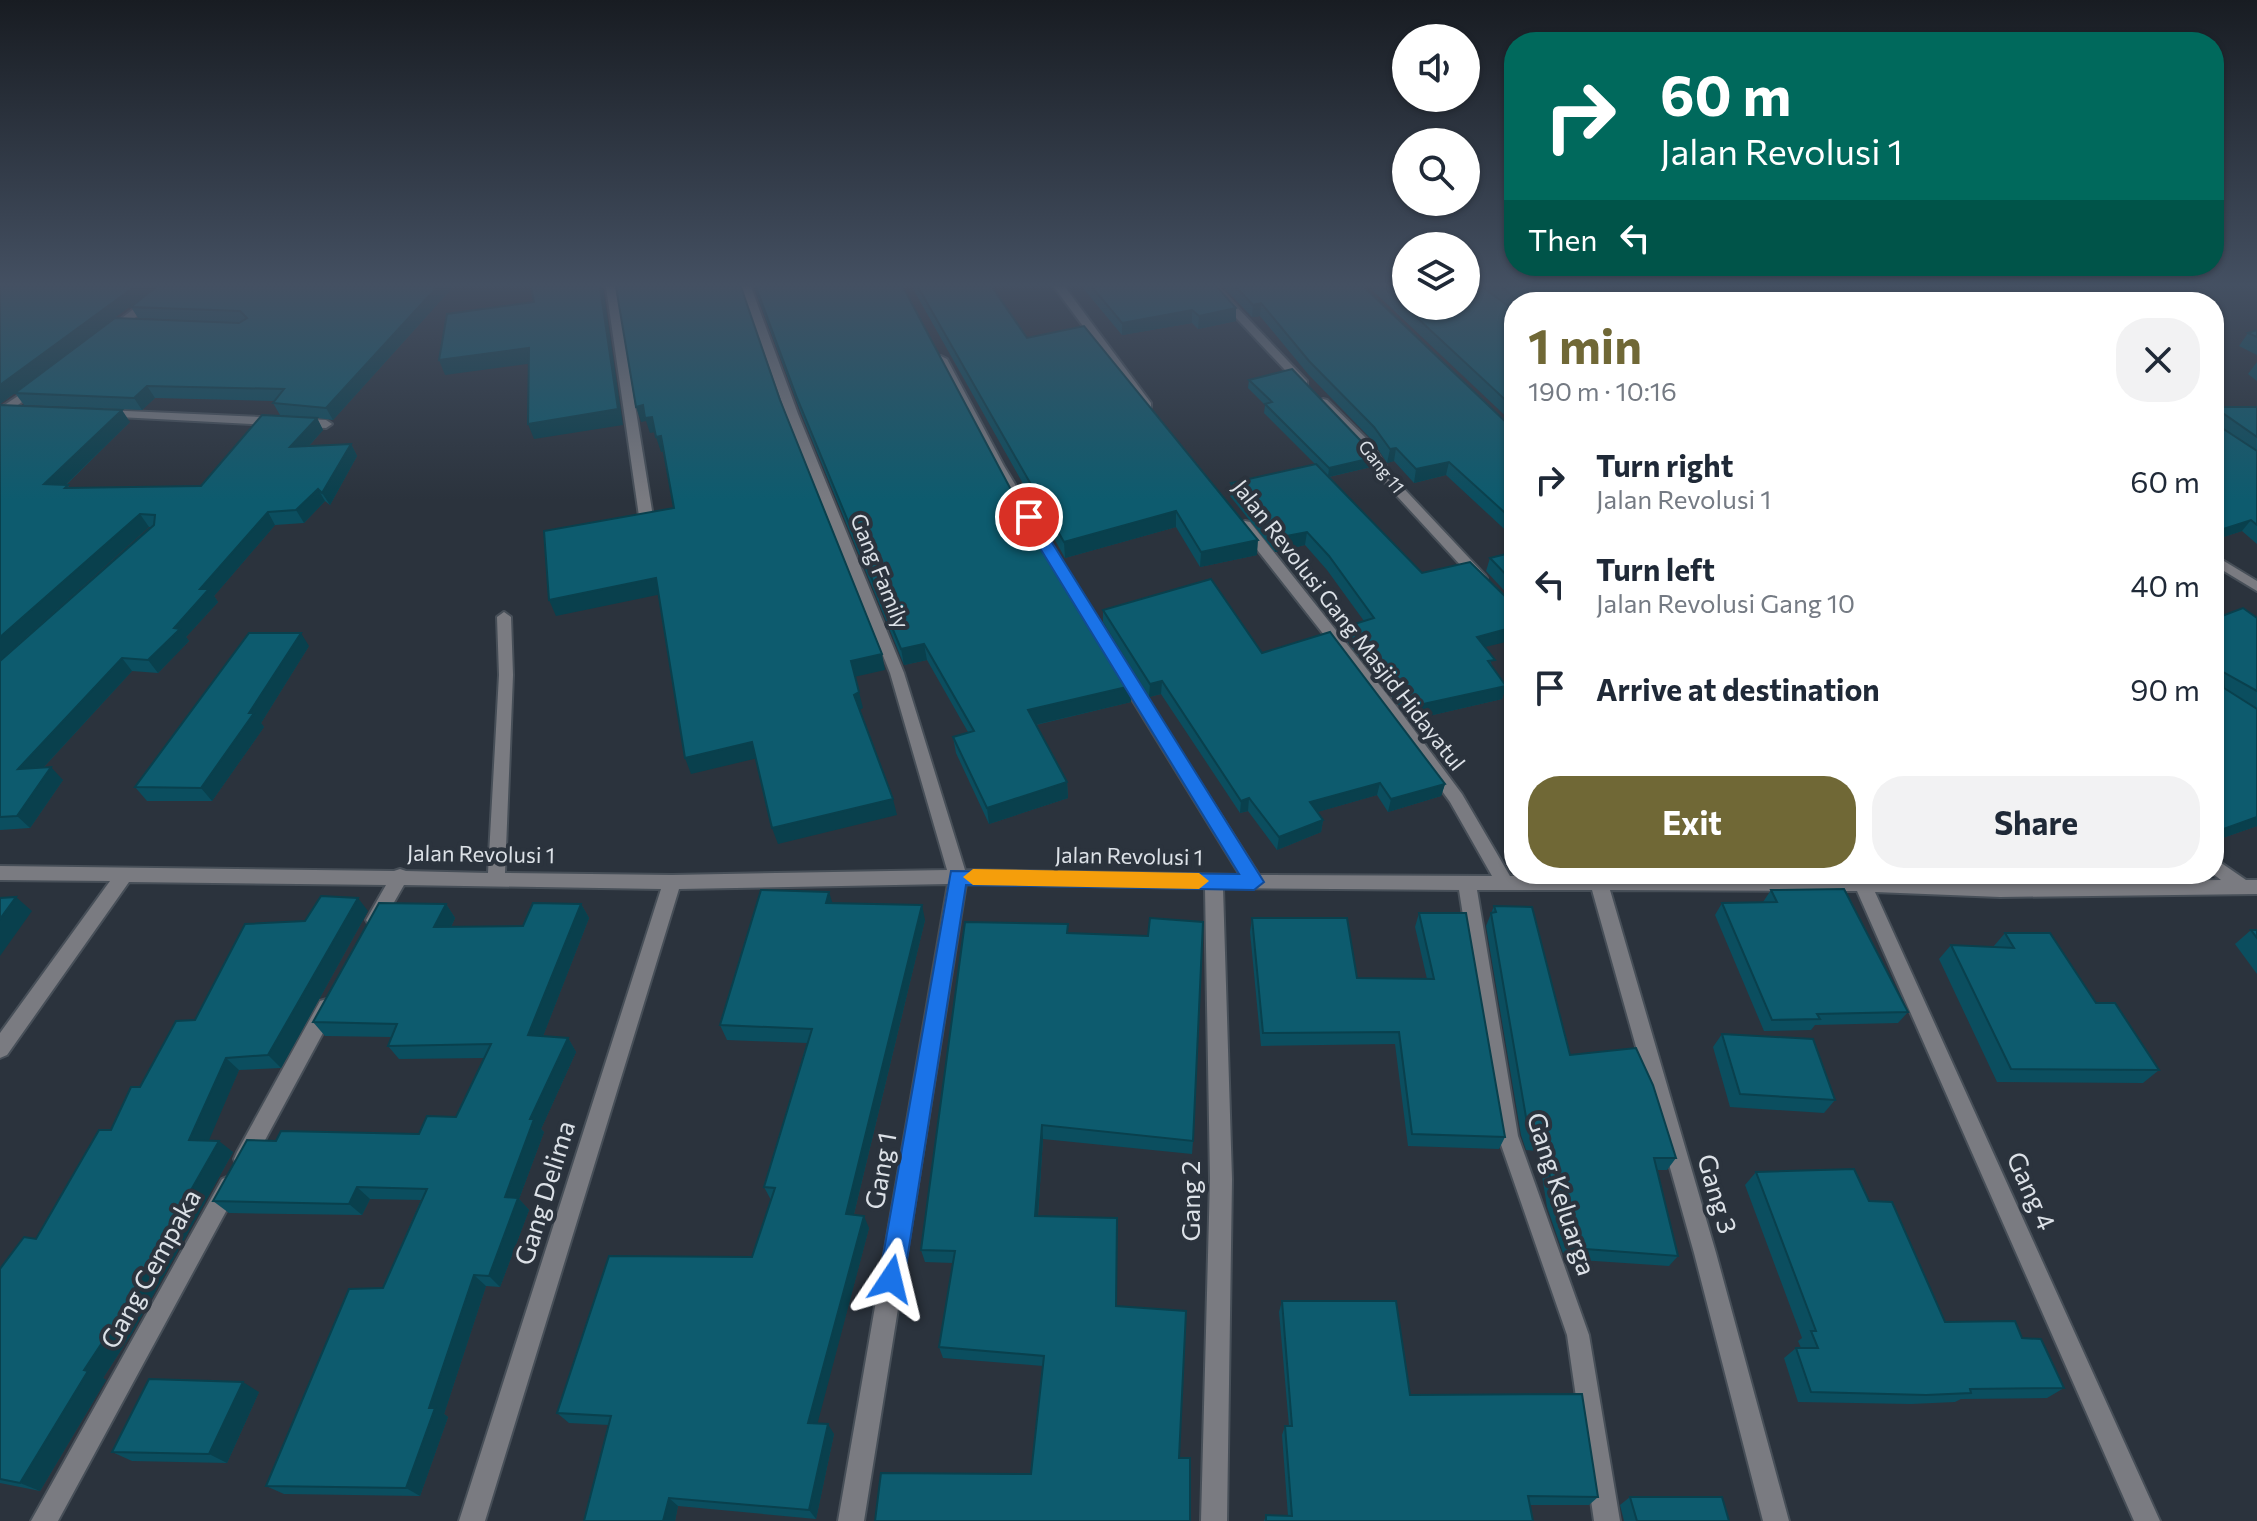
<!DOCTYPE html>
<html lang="en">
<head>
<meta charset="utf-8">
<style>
	:root { --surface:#fff; --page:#f2f2f3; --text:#1f2937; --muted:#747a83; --accent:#706836 }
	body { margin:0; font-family:Commissioner,sans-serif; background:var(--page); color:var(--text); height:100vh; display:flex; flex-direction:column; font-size:30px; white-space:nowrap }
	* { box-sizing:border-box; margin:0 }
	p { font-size:26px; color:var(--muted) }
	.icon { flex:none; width:44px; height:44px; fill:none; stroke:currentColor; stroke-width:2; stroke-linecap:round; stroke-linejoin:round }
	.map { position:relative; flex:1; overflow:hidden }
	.panel { position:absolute; left:1504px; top:292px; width:720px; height:592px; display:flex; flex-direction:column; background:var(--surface); border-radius:32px; box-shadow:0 2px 6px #0004 }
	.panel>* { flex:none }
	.top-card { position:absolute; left:1504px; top:32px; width:720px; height:244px; border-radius:32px; box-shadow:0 2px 6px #0004; background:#00695c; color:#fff; overflow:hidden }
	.tools { position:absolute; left:1392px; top:24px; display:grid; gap:16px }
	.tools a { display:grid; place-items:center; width:88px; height:88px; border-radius:50%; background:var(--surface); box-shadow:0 2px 6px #0004; font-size:40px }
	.pin { position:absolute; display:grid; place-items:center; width:68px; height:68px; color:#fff; margin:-34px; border:4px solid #fff; border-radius:50%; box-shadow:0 2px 8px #0007 }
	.me { position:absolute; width:88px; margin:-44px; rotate:10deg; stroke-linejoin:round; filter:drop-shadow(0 0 6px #0008) }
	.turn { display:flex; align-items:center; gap:28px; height:168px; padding:0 24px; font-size:36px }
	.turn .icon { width:104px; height:104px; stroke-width:2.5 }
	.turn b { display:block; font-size:56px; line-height:68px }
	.then { display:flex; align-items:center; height:76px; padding:0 24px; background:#0003; gap:16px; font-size:30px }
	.round { display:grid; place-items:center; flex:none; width:84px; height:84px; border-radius:32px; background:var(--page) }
	.summary { display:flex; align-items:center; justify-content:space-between; height:136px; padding:0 24px }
	h1 { font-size:48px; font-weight:700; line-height:60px; color:var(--accent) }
	.primary-button { display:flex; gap:16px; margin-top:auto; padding:16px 24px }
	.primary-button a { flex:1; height:92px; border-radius:32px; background:var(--accent); color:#fff; font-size:32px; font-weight:700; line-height:92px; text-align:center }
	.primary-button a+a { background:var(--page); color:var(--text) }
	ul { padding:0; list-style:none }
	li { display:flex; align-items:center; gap:24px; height:104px; padding:0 24px }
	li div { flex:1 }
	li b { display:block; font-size:30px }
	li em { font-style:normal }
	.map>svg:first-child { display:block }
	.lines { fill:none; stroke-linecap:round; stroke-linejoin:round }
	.minor-casing { stroke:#474f58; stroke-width:4 }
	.minor { fill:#7a7b81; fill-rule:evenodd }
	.wall { fill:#0b4e5f }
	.shaded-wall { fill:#09404d }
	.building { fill:#0d5b6e; stroke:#09404d; stroke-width:2 }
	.route { fill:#1a73e8; stroke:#114b97; stroke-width:2 }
	.slow { fill:#f59e0b }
	.labels { text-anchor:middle; stroke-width:8; stroke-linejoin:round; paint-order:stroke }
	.far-street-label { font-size:18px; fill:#dce1e7; stroke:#2b333d }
	.street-label { font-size:22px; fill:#dce1e7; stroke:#2b333d }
	.near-street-label { font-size:26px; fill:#dce1e7; stroke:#2b333d }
</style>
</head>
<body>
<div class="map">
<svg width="2257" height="1521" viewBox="0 0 2257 1521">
	<rect width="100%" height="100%" fill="#2b333d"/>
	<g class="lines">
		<g class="minor-casing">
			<g id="minor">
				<polygon points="162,287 174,287 117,332 109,332 109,328"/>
				<polygon points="606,287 616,287 654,523 647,527 640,523"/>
				<polygon points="741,287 751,287 798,414 904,673 965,870 1240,875 1114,670 1121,665 1126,666 1259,875 1492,876 1450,802 1387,715 1240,528 1238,525 1245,521 1250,522 1397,707 1462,794 1510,876 1863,877 2000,883 2221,880 2213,874 2214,858 2246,880 2257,880 2257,894 2000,897 1875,892 2160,1521 2134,1521 1857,891 1610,890 1716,1253 1789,1521 1763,1521 1694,1253 1592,890 1477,890 1518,1136 1589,1335 1620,1521 1594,1521 1567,1335 1498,1136 1459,890 1223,888 1232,1179 1227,1521 1201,1521 1210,1179 1205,888 966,884 864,1521 838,1521 948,884 679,889 485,1521 459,1521 661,889 404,885 381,925 375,927 369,925 366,920 386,885 129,882 7,1055 0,1058 0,1033 110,881 0,880 0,866 394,871 400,869 406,871 488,873 499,675 497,617 504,612 511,617 513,675 505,873 672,875 947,870 890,673 786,414"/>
				<polygon points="1054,287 1065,287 1151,403 1151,407 1143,407"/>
				<polygon points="1207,287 1218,287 1307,381 1307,385 1299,385"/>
				<polygon points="941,356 947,359 1004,466 1103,630 1101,633 1091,633 992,466 935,359"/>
				<polygon points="36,384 40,385 40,389 0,418 0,408"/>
				<polygon points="1323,399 1327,400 1370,442 1394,478 1485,575 1487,578 1485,581 1475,581 1385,483 1361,447 1319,404 1317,402"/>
				<polygon points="104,410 326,420 332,424 326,428 100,416 98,414"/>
				<polygon points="2214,555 2257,581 2257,591 2214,565"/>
				<polygon points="327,999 334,1001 337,1007 251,1166 244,1169 237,1166 234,1159 237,1152 320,1001"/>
				<polygon points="229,1176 236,1179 240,1186 236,1193 58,1521 31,1521 222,1179"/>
			</g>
		</g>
		<use href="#minor" class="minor"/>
	</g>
	<g class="wall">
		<polygon points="0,287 45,371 240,323 138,318 131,307 453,287 333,420 317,418 323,430 309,446 351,444 357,456 330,505 325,501 304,523 275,525 214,596 218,602 186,637 189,641 158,673 132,671 43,768 63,780 30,828 0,830 0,661 152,527 149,527 0,660 0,405 130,422 66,485 71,488 201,486 299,417 280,415 273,403 275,401 155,398 142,410 24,405 15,393 0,404"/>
		<polygon points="754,287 903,287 1017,501 1131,702 1036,725 1067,782 1068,798 989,824 956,753 953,737 968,732 927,660 904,665 801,413"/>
		<polygon points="912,287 992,287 1027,338 1257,555 1200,567 1176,527 1065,558"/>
		<polygon points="1082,287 1217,287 1236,308 1236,321 1198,329 1192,323 1122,335"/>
		<polygon points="1223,287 1364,287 1511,427 1514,427 1514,538 1446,475 1414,483 1394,461 1387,463 1372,440 1308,374 1260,316 1252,317"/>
		<polygon points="1369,287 1406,287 1493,295 1483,287 1594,287 1618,302 1514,302 1514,424"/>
		<polygon points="2257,330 2257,355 2239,346 2248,333"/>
		<polygon points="2257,362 2257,381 2248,374"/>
		<polygon points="1249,380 1372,458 1371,467 1329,477 1422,573 1485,647 1493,668 1506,686 1502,699 1411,720 1346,640 1348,626 1364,621 1327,570 1305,545 1275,552 1230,496 1231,483 1315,464 1264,413 1265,405 1248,388"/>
		<polygon points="2214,407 2257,407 2257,544 2242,531 2214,540"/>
		<polygon points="1514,552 1514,601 1486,571 1490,558"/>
		<polygon points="1103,610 1262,653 1445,784 1441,796 1388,812 1377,795 1317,812 1323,820 1321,832 1277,850 1248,811 1240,813 1161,694 1149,697 1103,622"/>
		<polygon points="2257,618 2257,826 2214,841 2214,619"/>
		<polygon points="309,646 261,723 264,727 212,801 147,801 135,787"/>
		<polygon points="1771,890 1908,1012 1898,1023 1815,1025 1811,1030 1764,1031 1715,915 1722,903 1763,902"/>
		<polygon points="832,903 925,920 854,1214 869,1228 817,1423 834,1434 816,1519 678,1506 675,1521 609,1425 569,1423 557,1413 752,1257 771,1200 764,1187 807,1043 727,1040 720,1025"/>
		<polygon points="446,904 455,918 451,927 523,926 581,904 589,918 543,1036 568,1038 576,1052 541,1129 544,1132 519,1199 529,1210 500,1287 486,1286 444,1414 448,1417 420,1496 284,1494 266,1486 383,1288 421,1200 370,1199 362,1215 229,1213 213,1201 276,1141 419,1134 456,1117 485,1058 399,1059 388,1046 391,1037 325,1036 313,1022"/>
		<polygon points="1494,906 1570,1055 1676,1158 1667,1170 1657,1170 1678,1256 1669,1266 1565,1259 1547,1207 1538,1151 1526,1150 1521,1135 1486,926"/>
		<polygon points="368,911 281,1068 239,1070 208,1141 233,1152 132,1333 103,1378 106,1380 40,1491 0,1483 0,1269 36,1239 140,1087 195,1020"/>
		<polygon points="1419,913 1505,1137 1499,1149 1408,1146 1395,1044 1261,1046 1250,932 1252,918 1357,978 1427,979 1415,927"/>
		<polygon points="1068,924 1068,933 1193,1141 1192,1154 1043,1139 1038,1217 1117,1218 1031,1474 1043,1366 943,1358 939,1347 953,1263 925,1262 921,1250"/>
		<polygon points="2251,930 2257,930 2257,974 2235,944"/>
		<polygon points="2005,933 2096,1003 2159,1070 2143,1083 1997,1082 1939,959 1951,945 1993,947"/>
		<polygon points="1722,1034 1835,1100 1824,1113 1730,1107 1713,1047"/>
		<polygon points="1756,1172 1869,1201 1945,1322 2022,1338 2064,1388 2047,1398 1961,1399 1955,1402 1911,1404 1798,1402 1784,1358 1796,1348 1801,1348 1798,1341 1802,1338 1745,1185"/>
		<polygon points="1282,1301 1410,1395 1598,1497 1589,1505 1530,1505 1533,1521 1264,1521 1266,1515 1288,1516 1282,1435 1285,1426 1289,1426 1279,1312"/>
		<polygon points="259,1392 227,1463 132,1461 112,1452"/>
		<polygon points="1630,1497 1729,1521 1624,1521 1620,1505"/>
	</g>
	<g class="shaded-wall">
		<polygon points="134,287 156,287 0,404 0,385"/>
		<polygon points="437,287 453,287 333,420 326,408"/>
		<polygon points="600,287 603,287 623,425 534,439 528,424"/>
		<polygon points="1261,303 1260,316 1252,317 1253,305"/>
		<polygon points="1236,308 1236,321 1198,329 1199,316"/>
		<polygon points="1192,310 1192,323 1122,335 1122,323"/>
		<polygon points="529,348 535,363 445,375 439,360"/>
		<polygon points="147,386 155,398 142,410 134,398"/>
		<polygon points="643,405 652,417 657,432 650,433 646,421 641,422 636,407"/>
		<polygon points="122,410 130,422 53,497 44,484"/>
		<polygon points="317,418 323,430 297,459 290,447"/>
		<polygon points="661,436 666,451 661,452 656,437"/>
		<polygon points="351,444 357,456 330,505 322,493"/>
		<polygon points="1396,448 1394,461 1387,463 1390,449"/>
		<polygon points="1372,458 1371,467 1328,477 1329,468"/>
		<polygon points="1449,462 1446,475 1414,483 1416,469"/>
		<polygon points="318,489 325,501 304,523 296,510"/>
		<polygon points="1176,511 1176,527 1065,558 1064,542"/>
		<polygon points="268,512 275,525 214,596 218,602 186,637 189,641 158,673 148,660 200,589"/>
		<polygon points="140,514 149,527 0,660 0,637"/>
		<polygon points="2251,520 2242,531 2214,540 2214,532"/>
		<polygon points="1307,532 1305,545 1275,552 1276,538"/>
		<polygon points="1258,540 1257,555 1200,567 1201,552"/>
		<polygon points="656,578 662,594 556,616 549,600"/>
		<polygon points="1514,627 1514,640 1473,650 1477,637"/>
		<polygon points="301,633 309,646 261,723 264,727 212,801 201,788"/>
		<polygon points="924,644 927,660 904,665 901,649"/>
		<polygon points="882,654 885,670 854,677 851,661"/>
		<polygon points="122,658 132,671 30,782 18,769"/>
		<polygon points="1162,681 1161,694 1149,697 1150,684"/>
		<polygon points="1131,686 1131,702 1030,726 1028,710"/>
		<polygon points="1506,686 1502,699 1411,720 1414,706"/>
		<polygon points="859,692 863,708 858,711 854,695"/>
		<polygon points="752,742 758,758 691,774 685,758"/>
		<polygon points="51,767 63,780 30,828 17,816"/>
		<polygon points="1067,782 1068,798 989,824 987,808"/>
		<polygon points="1380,783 1377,795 1307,815 1310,802"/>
		<polygon points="1445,784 1441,796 1388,812 1391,799"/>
		<polygon points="1249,798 1248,811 1240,813 1241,801"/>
		<polygon points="893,799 897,815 778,844 772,828"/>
		<polygon points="2257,817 2257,826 2214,841 2214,835 2218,831"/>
		<polygon points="1323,820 1321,832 1277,850 1279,837"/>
		<polygon points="829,892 834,908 826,903"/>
		<polygon points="16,897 32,911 0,956 0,919"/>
		<polygon points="358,898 368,911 281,1068 268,1055"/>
		<polygon points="446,904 455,918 444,942 434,927"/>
		<polygon points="581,904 589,918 538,1049 528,1035"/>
		<polygon points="922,905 925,920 851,1226 846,1214"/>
		<polygon points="568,1038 576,1052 541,1129 544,1132 519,1199 529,1210 500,1287 489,1276 505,1197 530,1119"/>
		<polygon points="226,1058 239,1070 204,1152 189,1140"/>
		<polygon points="1042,1125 1043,1139 1037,1229 1035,1216"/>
		<polygon points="219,1141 233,1152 132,1333 103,1378 106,1380 40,1491 20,1483 84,1370"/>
		<polygon points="357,1187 370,1199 362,1215 349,1204"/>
		<polygon points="864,1216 869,1228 815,1433 808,1423"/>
		<polygon points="474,1275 486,1286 444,1414 448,1417 420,1496 406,1488 429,1408"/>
		<polygon points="243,1382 259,1392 227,1463 209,1454"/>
		<polygon points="828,1424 834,1434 816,1519 809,1510"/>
		<polygon points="669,1498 678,1506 675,1521 663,1521"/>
	</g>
	<g class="building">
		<polygon points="0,287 134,287 0,385"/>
		<polygon points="156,287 437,287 326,408 273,403 284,389 147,386 134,398 15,393 115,318 239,323 247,318 240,311 131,307"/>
		<polygon points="531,287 600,287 618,409 528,424 529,348 439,360 447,314 534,302"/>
		<polygon points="616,287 741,287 780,400 882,654 851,661 859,692 854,695 893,799 772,828 752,742 685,758 656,578 549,600 544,531 674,508 661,436 656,437 652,417 645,418 643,405 636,407"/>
		<polygon points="756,287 903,287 1017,501 1073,592 1081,613 1085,612 1131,686 1028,710 1067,782 987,808 953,737 974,731 924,644 901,649 797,398"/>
		<polygon points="918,287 992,287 1027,338 1084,326 1258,540 1201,552 1176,511 1064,542"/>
		<polygon points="1092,287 1217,287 1236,308 1199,316 1192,310 1122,323"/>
		<polygon points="1236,287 1364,287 1511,427 1514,427 1514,521 1449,462 1416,469 1396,448 1390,449 1374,427 1309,361 1261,303 1253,305"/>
		<polygon points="1384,287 1406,287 1406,306 1466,306 1466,287 1482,287 1514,310 1514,408"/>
		<polygon points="1502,287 1594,287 1618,302 1519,302"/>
		<polygon points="2257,330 2257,337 2248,333"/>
		<polygon points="1292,369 1360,440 1372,458 1329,468 1265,404 1272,402 1249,380"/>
		<polygon points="0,405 122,410 44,484 68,485 65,488 201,486 262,415 317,418 290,447 351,444 322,493 318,489 296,510 268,512 200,589 209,589 174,628 180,629 148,660 122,658 18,769 51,767 17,816 0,817 0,661 154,525 155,515 140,514 0,637"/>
		<polygon points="2214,407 2257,407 2257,437 2224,414 2219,416 2219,426 2257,451 2257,525 2251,520 2214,532"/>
		<polygon points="1316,464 1422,573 1470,562 1514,605 1514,627 1477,637 1495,660 1488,661 1506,686 1414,706 1348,626 1374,618 1329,556 1307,532 1276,538 1231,483"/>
		<polygon points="1514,552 1514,583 1490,558"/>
		<polygon points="1211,579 1262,653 1330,632 1445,784 1391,799 1380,783 1310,802 1323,820 1279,837 1249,798 1241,801 1162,681 1150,684 1103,610"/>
		<polygon points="2243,608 2257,618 2257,691 2223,672 2224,688 2257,709 2257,817 2218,831 2214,828 2214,619"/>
		<polygon points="249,633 301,633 249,713 254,713 201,788 135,787"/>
		<polygon points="1844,889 1908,1012 1817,1014 1820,1019 1772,1020 1722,903 1777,902 1771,890"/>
		<polygon points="761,890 829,892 826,903 922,905 846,1214 864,1216 808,1423 828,1424 809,1510 669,1498 663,1521 584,1521 611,1416 557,1413 609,1256 752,1257 775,1188 764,1187 812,1029 720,1025"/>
		<polygon points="321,896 358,898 268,1055 226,1058 189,1140 219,1141 115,1323 84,1370 88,1371 20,1483 0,1479 0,1269 24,1237 36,1239 99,1130 111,1130 131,1087 140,1087 176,1021 195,1020 245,924 305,921"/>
		<polygon points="16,897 0,919 0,898"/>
		<polygon points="379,903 446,904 434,927 523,926 533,903 581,904 528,1035 568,1038 530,1119 534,1119 505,1197 518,1198 489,1276 474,1275 429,1408 435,1408 406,1488 266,1486 349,1289 383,1288 427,1189 357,1187 349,1204 213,1201 247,1140 276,1141 281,1131 419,1134 427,1116 456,1117 491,1044 388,1046 397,1024 313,1022"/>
		<polygon points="1494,906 1532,907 1570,1055 1636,1048 1653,1085 1676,1158 1654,1158 1678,1256 1572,1248 1553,1196 1544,1139 1532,1138 1527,1123 1491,913 1496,912"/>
		<polygon points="1419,913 1466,913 1505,1137 1412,1134 1399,1032 1263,1033 1252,918 1347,918 1357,978 1434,979"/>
		<polygon points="1150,918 1203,922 1193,1141 1042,1125 1035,1216 1117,1218 1116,1306 1186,1311 1179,1458 1190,1458 1190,1521 875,1521 881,1473 1031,1474 1044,1356 939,1347 955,1251 921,1250 965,922 1068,924 1067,933 1148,936"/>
		<polygon points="2251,930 2257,930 2257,938"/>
		<polygon points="2005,933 2050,933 2096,1003 2115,1003 2159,1070 2011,1069 1951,945 2014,948"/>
		<polygon points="1722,1034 1813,1039 1835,1100 1740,1094"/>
		<polygon points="1854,1169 1869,1201 1892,1202 1945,1322 2015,1321 2022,1338 2041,1339 2064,1388 1970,1389 1971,1393 1926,1395 1811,1392 1796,1348 1818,1348 1811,1331 1816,1331 1756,1172"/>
		<polygon points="1282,1301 1396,1301 1410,1395 1582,1394 1598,1497 1528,1496 1533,1521 1266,1521 1266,1515 1292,1516 1285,1426 1292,1426"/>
		<polygon points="149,1379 243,1382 209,1454 112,1452"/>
		<polygon points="1630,1497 1722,1497 1729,1521 1637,1521"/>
	</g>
	<linearGradient id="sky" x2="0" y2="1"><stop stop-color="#181c22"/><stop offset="0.57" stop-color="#445062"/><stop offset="1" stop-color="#445062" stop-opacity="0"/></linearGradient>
	<rect width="2257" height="500" fill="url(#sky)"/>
	<polygon class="route" points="1029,513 1036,517 1264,882 1254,890 966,885 904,1279 900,1288 891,1291 882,1288 879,1279 951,871 1239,874 1021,517"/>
	<polygon class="slow" points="973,869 1199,873 1209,881 1199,889 973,885 963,877"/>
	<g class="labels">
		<g class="far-street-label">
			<text transform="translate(1381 467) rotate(52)" y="6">Gang 11</text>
		</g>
		<g class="street-label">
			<text transform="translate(880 571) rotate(68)" y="8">Gang Family</text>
			<text transform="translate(1349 625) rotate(52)" y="8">Jalan Revolusi Gang Masjid Hidayatul</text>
			<text transform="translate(481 854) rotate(1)" y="8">Jalan Revolusi 1</text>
			<text transform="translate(1129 856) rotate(1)" y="8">Jalan Revolusi 1</text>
		</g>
		<g class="near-street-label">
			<text transform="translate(881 1171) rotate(-80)" y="9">Gang 1</text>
			<text transform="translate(2031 1191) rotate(66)" y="9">Gang 4</text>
			<text transform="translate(545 1193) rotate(-73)" y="9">Gang Delima</text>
			<text transform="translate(1561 1194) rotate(72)" y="9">Gang Keluarga</text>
			<text transform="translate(1717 1194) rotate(74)" y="9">Gang 3</text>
			<text transform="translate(1191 1201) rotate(-90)" y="9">Gang 2</text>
			<text transform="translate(151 1269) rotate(-61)" y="9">Gang Cempaka</text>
		</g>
	</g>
</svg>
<div class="tools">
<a><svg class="icon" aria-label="sound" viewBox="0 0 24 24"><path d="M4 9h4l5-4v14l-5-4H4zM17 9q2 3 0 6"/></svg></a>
<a><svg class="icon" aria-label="search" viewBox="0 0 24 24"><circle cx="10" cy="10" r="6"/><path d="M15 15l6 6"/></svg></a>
<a><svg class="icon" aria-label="layers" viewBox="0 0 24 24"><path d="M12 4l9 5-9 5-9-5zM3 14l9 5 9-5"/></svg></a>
</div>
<div class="pin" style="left:1029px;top:517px;background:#d93025"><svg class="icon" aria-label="arrive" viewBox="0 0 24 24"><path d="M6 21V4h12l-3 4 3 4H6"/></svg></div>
<svg class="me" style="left:891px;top:1279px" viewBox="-20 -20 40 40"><path d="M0-17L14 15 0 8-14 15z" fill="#1a73e8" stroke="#fff" stroke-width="4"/></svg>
<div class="top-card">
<div class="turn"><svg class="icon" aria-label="right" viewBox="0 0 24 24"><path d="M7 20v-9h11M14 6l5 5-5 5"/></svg><div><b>60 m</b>Jalan Revolusi 1</div></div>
<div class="then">Then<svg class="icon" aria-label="left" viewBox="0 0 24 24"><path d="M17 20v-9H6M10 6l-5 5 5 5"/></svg></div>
</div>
<section class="panel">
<div class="summary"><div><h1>1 min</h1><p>190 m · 10:16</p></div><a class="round"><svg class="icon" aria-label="close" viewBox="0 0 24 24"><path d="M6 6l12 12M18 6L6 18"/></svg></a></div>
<ul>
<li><svg class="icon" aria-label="right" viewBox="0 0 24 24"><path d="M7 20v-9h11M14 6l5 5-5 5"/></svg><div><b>Turn right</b><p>Jalan Revolusi 1</p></div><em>60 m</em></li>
<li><svg class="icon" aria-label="left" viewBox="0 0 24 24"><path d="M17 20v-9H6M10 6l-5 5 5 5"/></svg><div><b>Turn left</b><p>Jalan Revolusi Gang 10</p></div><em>40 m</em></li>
<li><svg class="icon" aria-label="arrive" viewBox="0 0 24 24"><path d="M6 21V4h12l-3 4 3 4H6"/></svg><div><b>Arrive at destination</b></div><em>90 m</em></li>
</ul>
<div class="primary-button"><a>Exit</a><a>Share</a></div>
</section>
</div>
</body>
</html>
